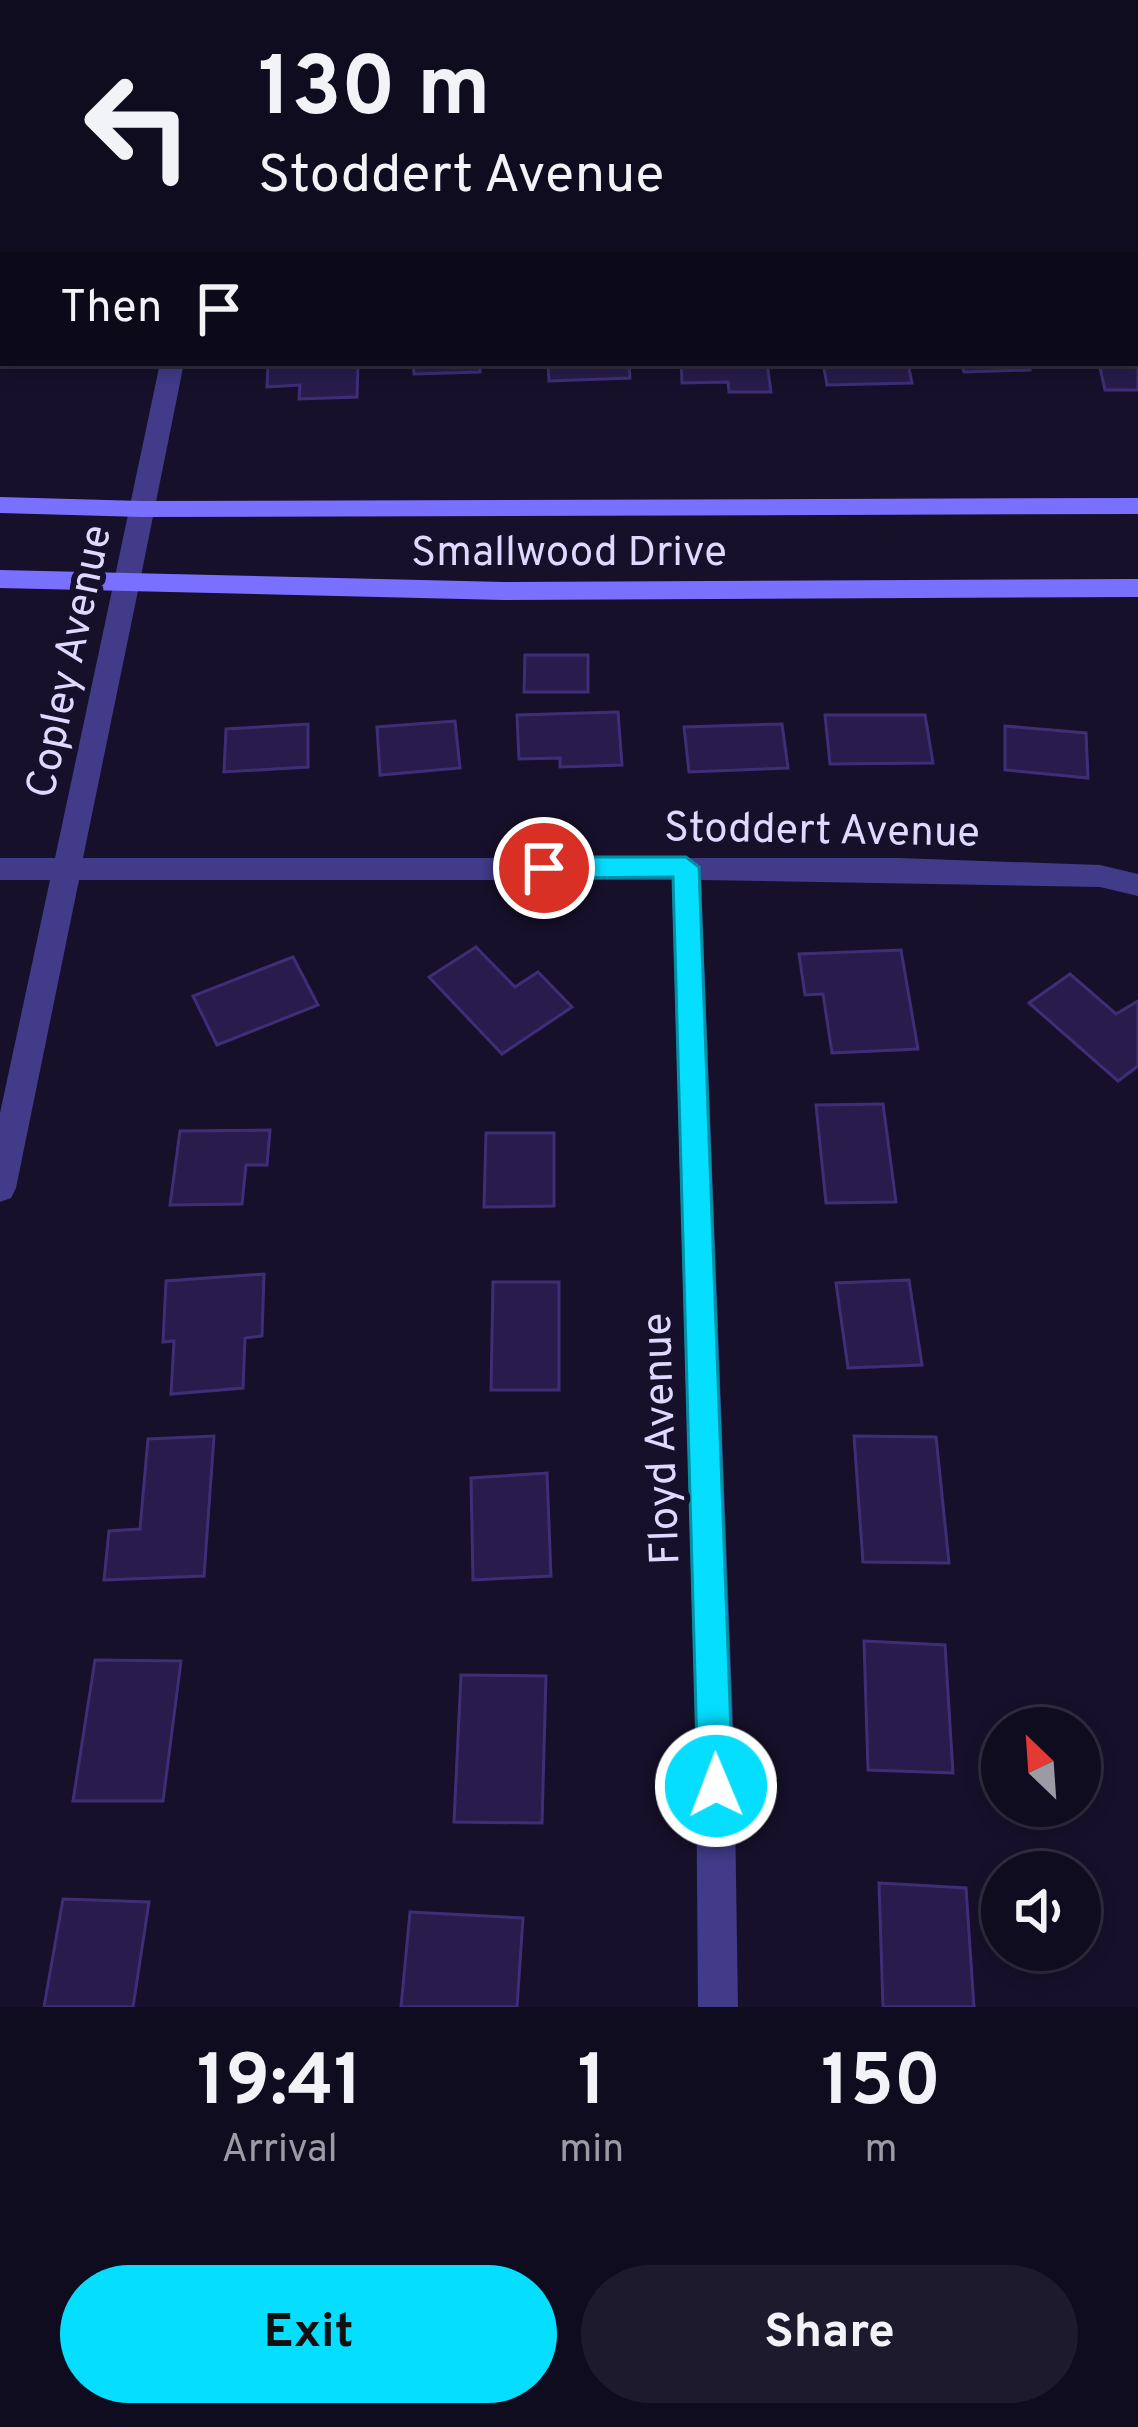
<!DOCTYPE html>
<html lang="en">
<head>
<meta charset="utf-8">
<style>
	:root { --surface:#100c20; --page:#1e1a2d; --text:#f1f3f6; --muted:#9c9ba5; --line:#302c3e; --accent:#05deff }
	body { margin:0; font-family:Overpass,sans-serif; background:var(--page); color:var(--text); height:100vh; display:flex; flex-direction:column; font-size:45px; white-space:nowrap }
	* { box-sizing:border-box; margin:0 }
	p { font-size:39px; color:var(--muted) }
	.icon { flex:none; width:66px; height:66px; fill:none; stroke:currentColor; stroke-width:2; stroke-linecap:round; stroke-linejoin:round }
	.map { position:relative; height:2007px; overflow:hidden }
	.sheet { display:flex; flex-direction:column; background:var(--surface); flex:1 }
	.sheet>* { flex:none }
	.top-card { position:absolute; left:0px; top:0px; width:1140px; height:366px; box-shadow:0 6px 18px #0003,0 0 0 3px var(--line); background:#100c20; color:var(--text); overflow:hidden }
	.needle { width:78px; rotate:335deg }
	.tools { position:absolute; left:981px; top:1707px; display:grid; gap:24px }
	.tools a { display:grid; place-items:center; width:120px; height:120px; border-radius:50%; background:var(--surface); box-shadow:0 6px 18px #0003,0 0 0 3px var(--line); font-size:60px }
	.pin { position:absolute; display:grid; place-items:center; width:102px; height:102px; color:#fff; margin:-51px; border:6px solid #fff; border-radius:50%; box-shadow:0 3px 12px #0007 }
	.me { position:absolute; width:132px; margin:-66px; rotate:359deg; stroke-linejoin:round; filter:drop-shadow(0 0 9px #0008) }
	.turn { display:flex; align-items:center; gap:42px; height:252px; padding:0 60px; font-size:54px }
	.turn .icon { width:156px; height:156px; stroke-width:2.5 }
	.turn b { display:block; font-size:84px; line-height:102px }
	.then { display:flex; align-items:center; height:114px; padding:0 60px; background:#0003; gap:24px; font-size:45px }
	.eta { display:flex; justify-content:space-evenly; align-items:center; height:204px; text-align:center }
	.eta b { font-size:72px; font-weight:700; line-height:84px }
	.button { display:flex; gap:24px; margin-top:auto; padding:24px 60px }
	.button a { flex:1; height:138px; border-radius:72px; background:var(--accent); color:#111; font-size:48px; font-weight:700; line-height:138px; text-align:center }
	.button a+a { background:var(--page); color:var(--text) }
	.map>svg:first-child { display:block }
	.building { fill:#271c4b; stroke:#3f2e77; stroke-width:3 }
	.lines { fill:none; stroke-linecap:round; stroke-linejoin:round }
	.minor { fill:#413b89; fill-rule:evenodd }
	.tertiary { fill:#413b89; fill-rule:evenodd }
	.secondary { fill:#7970ff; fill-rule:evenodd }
	.route { fill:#05deff; stroke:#0390a6; stroke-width:3 }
	.labels { text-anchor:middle; stroke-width:12; stroke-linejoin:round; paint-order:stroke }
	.street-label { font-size:42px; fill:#dfd9ff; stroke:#16102a }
</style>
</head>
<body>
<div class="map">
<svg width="1138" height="2007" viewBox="0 0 1138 2007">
	<rect width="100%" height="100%" fill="#16102a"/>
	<g class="building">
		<polygon points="1138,343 1138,390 1105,390 1099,363 1137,363"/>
		<polygon points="268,363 358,363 357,397 299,399 300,385 267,387"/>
		<polygon points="413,363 480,363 480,372 414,374"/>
		<polygon points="548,363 629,363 630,378 549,381"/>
		<polygon points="681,363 767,363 771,392 729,392 728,382 682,383"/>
		<polygon points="823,363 908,363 912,383 827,385"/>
		<polygon points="961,363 1028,363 1030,370 964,372"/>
		<polygon points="525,655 588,655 588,692 524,692"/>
		<polygon points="618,712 622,765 560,767 560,758 519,759 517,715"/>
		<polygon points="825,715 925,715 933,763 830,764"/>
		<polygon points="455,721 460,768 380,775 377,727"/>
		<polygon points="308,724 308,767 224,772 226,729"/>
		<polygon points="782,724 788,768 689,772 684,727"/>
		<polygon points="1005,726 1086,733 1088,778 1005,770"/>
		<polygon points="476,947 515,987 538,972 572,1007 502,1054 429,977"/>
		<polygon points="901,950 918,1049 832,1053 823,994 805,995 799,954"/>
		<polygon points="293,957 318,1005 217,1045 193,996"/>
		<polygon points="1070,974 1116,1014 1138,1001 1138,1066 1118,1081 1029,1003"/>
		<polygon points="883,1104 896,1202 826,1203 816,1105"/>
		<polygon points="270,1130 267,1165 246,1165 242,1204 170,1205 180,1131"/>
		<polygon points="486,1133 554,1133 554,1206 484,1207"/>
		<polygon points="264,1274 262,1336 245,1338 243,1388 171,1394 174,1341 163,1342 166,1281"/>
		<polygon points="909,1280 922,1365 848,1368 836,1283"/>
		<polygon points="493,1282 559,1282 559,1390 491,1390"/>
		<polygon points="214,1436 204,1576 104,1580 109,1531 140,1529 148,1439"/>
		<polygon points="854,1436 936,1437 949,1563 863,1562"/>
		<polygon points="547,1473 551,1576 473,1580 471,1478"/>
		<polygon points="864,1641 945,1645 953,1773 868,1770"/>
		<polygon points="95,1660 181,1661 163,1801 73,1801"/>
		<polygon points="461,1675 546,1676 542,1823 454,1822"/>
		<polygon points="879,1883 966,1888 974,2007 883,2007"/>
		<polygon points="63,1899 149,1902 133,2007 44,2007"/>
		<polygon points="410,1912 523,1918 517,2007 401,2007"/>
	</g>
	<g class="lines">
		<g class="minor">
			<polygon points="663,0 683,0 684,3 664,3"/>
			<polygon points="1091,0 1111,0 1112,3 1092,3"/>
			<rect x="1137" y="147" width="1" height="15"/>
			<rect x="1137" y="283" width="1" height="14"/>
			<polygon points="127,572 140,581 83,858 899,858 1100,865 1138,874 1138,896 1100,887 701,880 734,1749 738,2007 698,2007 696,1749 672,880 79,880 16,1188 11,1198 0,1202 0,1113 50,880 0,880 0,858 55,858 114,581"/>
		</g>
		<g class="tertiary">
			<polygon points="248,0 268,0 246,3"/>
			<polygon points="0,252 3,253 3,267 0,266"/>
			<polygon points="160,363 184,363 140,581 127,590 114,581"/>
		</g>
		<g class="secondary">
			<polygon points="0,497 142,501 1138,498 1138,514 142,517 0,513"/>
			<polygon points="0,570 504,582 1138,579 1138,597 504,600 0,588"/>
		</g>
	</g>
	<polygon class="route" points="544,857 686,857 699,867 733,1786 728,1798 716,1803 703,1798 698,1786 673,877 544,878 531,868"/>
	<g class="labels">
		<g class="street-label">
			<text x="569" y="565">Smallwood Drive</text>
			<text transform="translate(67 661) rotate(-78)" y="15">Copley Avenue</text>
			<text transform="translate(822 828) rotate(1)" y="15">Stoddert Avenue</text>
			<text transform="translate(659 1439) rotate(-92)" y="15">Floyd Avenue</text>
		</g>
	</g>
</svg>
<div class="tools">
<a><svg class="needle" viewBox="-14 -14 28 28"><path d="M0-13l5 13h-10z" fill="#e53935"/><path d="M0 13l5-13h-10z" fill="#9c9ba5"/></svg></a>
<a><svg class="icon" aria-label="sound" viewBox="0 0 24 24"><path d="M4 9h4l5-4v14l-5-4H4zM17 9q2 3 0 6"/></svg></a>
</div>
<div class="pin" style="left:544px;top:868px;background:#d93025"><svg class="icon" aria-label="arrive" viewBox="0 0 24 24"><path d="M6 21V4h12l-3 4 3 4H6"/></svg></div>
<svg class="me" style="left:716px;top:1786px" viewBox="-20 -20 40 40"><circle r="17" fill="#05deff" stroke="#fff" stroke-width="3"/><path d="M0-11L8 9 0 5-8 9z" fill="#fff"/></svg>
<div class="top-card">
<div class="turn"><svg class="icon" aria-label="left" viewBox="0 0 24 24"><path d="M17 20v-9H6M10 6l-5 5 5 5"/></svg><div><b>130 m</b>Stoddert Avenue</div></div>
<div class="then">Then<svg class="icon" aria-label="arrive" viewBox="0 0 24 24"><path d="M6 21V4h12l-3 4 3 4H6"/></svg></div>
</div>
</div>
<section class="sheet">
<div class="eta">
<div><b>19:41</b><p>Arrival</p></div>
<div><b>1</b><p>min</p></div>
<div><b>150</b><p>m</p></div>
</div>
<div class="button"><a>Exit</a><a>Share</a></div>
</section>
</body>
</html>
